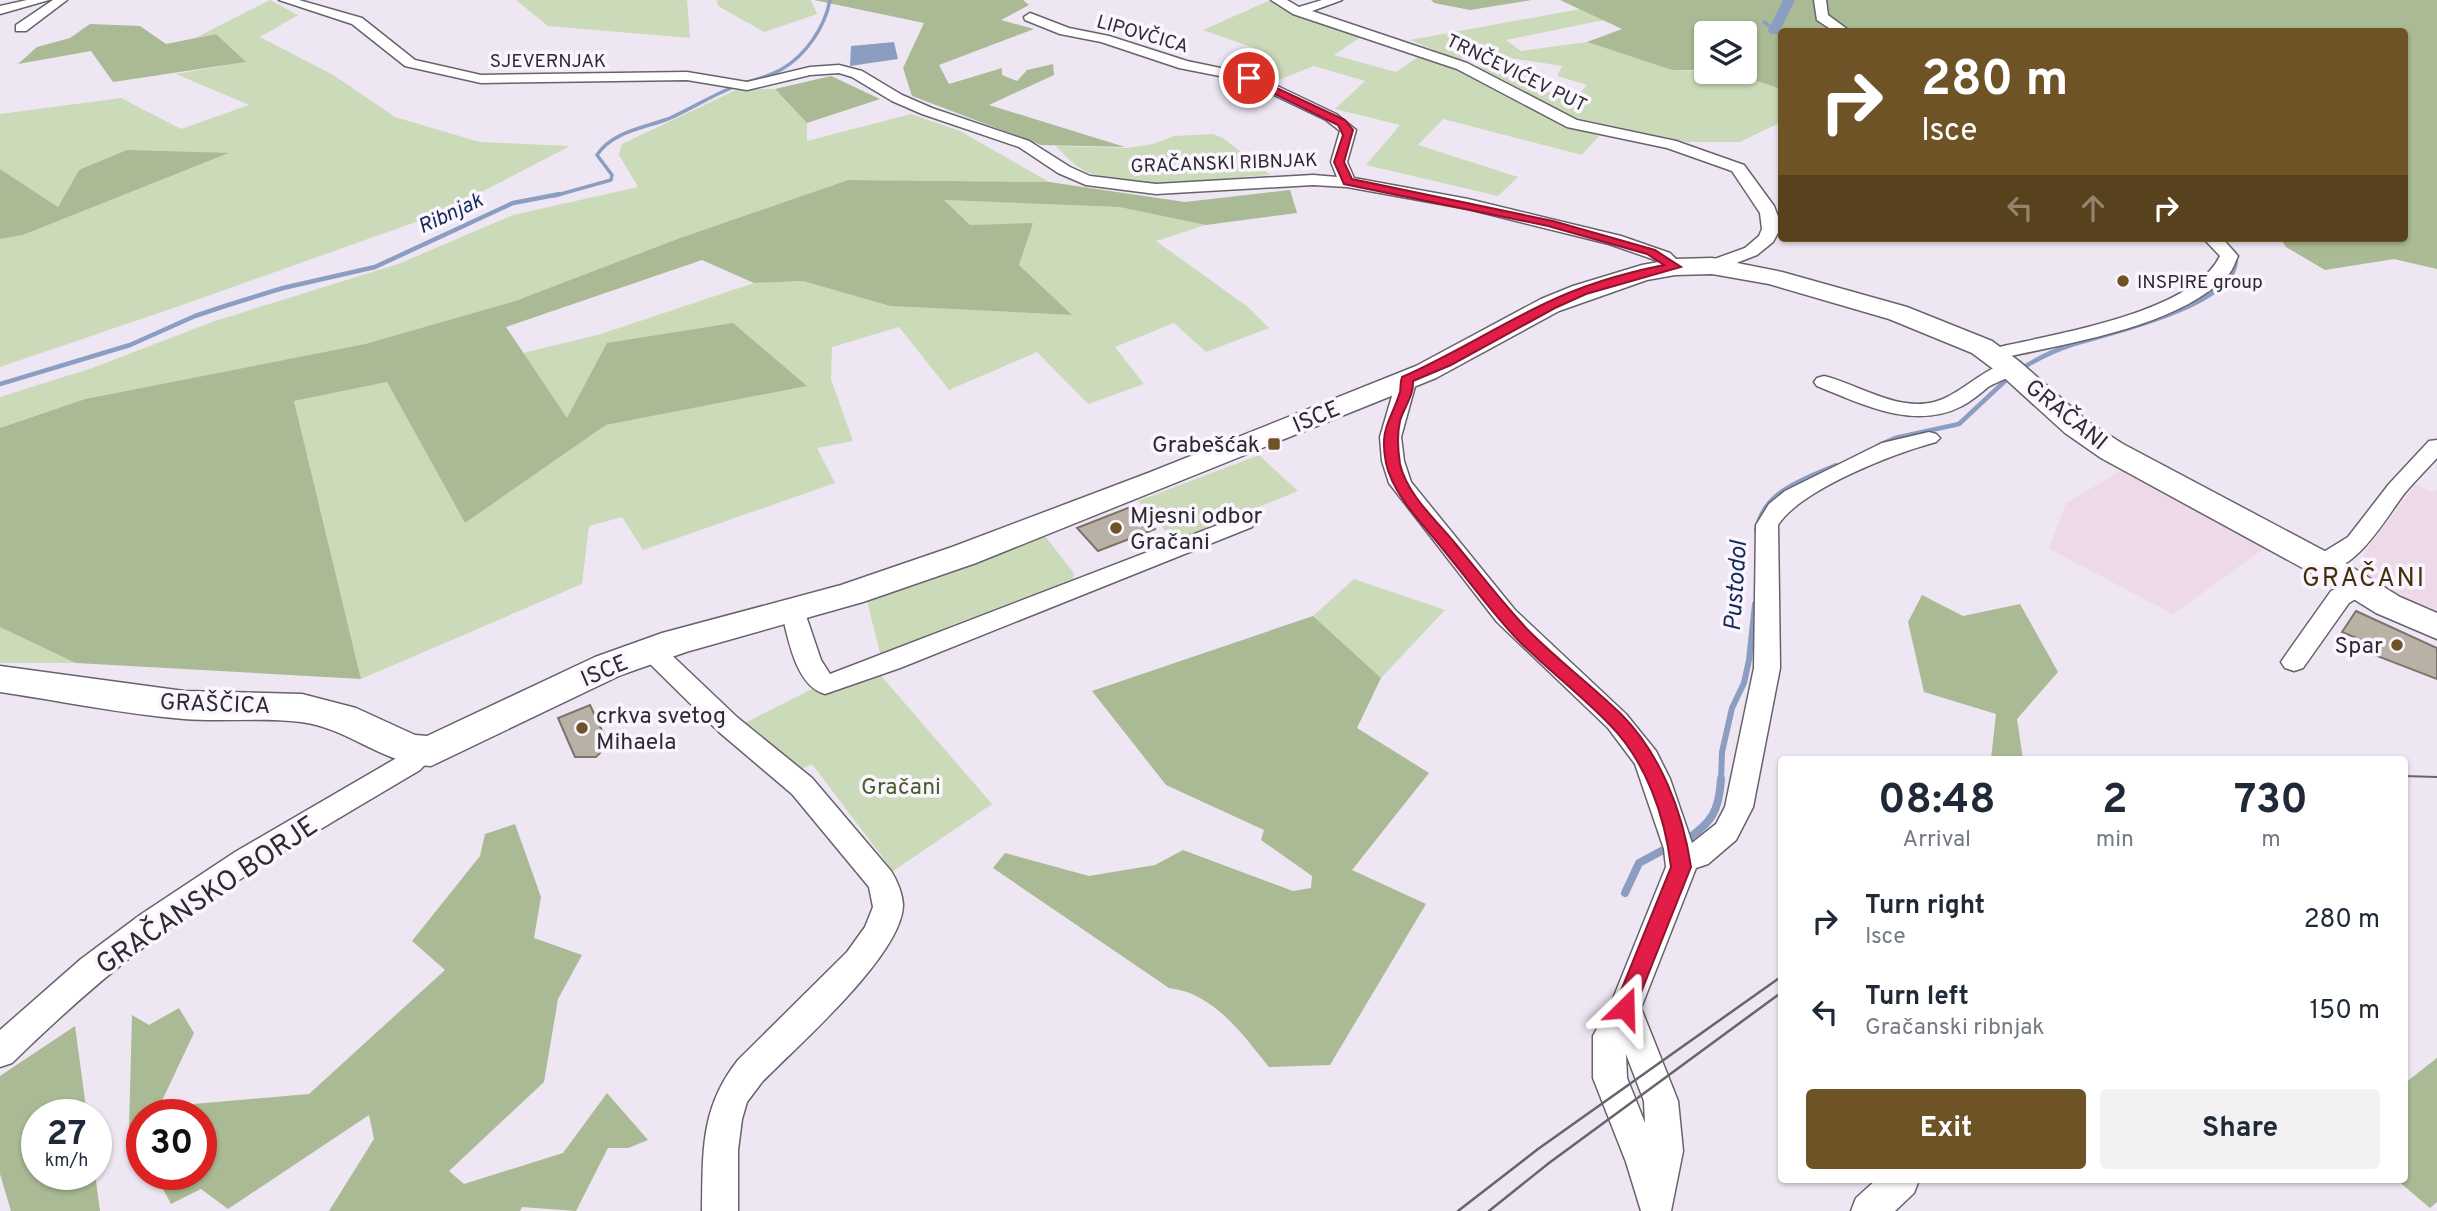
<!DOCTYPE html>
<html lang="en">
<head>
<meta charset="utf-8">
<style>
	:root { --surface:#fff; --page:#f2f2f3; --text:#1f2937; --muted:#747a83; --accent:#6e5326 }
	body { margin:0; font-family:Overpass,sans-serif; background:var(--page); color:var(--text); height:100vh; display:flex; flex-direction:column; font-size:26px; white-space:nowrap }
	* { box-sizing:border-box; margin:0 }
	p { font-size:23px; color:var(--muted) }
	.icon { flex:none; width:38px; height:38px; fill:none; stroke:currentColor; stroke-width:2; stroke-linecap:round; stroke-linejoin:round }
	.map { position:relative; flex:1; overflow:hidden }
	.side { position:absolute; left:1778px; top:756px; width:630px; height:427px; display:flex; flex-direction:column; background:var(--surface); border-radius:7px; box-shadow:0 2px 5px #0004 }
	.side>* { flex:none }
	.top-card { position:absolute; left:1778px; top:28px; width:630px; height:214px; border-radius:7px; box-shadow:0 2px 5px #0004; background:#6e5326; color:#fff; overflow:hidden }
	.controls { position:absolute; left:1694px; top:21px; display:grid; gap:14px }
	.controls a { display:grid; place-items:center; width:63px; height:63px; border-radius:7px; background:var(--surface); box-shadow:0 2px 5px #0004; font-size:35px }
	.speed { position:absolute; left:21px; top:1099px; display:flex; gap:14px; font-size:35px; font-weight:700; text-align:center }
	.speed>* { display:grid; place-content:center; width:91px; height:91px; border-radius:50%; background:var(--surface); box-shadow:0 2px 5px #0004; line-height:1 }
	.speed small { font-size:18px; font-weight:400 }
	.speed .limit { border:10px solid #d22; background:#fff; color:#111 }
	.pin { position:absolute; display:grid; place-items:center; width:60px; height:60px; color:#fff; margin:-30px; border:4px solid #fff; border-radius:50%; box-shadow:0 2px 7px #0007 }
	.me { position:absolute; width:77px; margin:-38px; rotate:22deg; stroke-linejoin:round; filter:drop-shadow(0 0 5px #0008) }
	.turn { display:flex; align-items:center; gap:24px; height:147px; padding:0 28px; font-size:32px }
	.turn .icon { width:91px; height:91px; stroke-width:2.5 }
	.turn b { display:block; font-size:49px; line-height:60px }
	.lanes { display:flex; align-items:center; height:66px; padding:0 28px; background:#0003; justify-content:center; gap:35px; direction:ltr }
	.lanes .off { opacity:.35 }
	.eta { display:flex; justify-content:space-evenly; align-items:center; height:119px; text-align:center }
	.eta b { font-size:42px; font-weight:700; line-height:49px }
	.action { display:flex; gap:14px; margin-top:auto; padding:14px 28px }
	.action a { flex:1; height:80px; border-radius:7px; background:var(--accent); color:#fff; font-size:28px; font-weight:700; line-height:80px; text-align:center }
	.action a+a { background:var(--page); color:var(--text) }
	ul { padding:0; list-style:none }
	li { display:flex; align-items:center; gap:21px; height:91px; padding:0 28px }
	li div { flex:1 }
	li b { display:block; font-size:26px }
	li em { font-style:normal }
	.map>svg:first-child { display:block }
	.education { fill:#eed9e9 }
	.green { fill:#cbdab9 }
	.forest { fill:#a9ba94 }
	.water { fill:#8b9ec1 }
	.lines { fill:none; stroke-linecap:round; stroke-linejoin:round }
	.stream-far3 { stroke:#8b9ec1; stroke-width:3.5 }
	.stream-far2 { stroke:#8b9ec1; stroke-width:4.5 }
	.stream-far1 { stroke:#8b9ec1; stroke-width:6 }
	.stream { stroke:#8b9ec1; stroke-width:8 }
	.canal { fill:#8b9ec1; fill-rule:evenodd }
	.building { fill:#b9b1a6; stroke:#7c746a; stroke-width:2 }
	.street-casing { stroke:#68626c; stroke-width:3 }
	.secondary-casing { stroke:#68626c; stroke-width:3 }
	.street { fill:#fff; fill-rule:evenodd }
	.secondary { fill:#fff; fill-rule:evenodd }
	.tram-far1 { stroke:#68646b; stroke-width:2 }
	.tram { stroke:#68646b; stroke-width:2.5 }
	.route { fill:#e11d48; stroke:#92132f; stroke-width:2 }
	.poi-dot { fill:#6e5326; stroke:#fbf5ff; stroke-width:2.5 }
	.labels { text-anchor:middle; stroke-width:7; stroke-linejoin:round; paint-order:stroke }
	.far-street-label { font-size:19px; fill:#2d2b2f; stroke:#fbf5ff }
	.far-poi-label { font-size:19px; fill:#2d2b2f; stroke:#fbf5ff; text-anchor:start }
	.far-water-label { font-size:21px; font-style:italic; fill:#122a56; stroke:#fbf5ff }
	.street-label { font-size:23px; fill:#2d2b2f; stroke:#fbf5ff }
	.poi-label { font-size:23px; fill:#2d2b2f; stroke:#fbf5ff; text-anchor:end }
	.park-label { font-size:23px; fill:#485f27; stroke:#fbf5ff }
	.water-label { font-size:24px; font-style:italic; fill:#122a56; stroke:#fbf5ff }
	.quarter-label { font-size:26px; letter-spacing:2px; fill:#442f08; stroke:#fbf5ff }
	.near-street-label { font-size:28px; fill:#2d2b2f; stroke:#fbf5ff }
</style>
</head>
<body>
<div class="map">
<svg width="2437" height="1211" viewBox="0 0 2437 1211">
	<rect width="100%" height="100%" fill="#eee7f3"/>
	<g class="education">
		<polygon points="2124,469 2266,547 2173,614 2049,549 2066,503"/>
		<polygon points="2415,485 2434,492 2437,489 2437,610 2390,592 2361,575 2359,568 2366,550"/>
	</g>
	<g class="green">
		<polygon points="270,0 298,15 260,37 335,76 395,117 480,142 570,146 441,213 185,304 0,367 0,239 23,235 227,154 79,170 58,207 0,169 0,114 121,98 181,129 249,105 176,74 245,62 216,34 195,38"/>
		<polygon points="516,0 687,0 690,38 548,26"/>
		<polygon points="717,0 811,0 817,14 764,32 718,6"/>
		<polygon points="1268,1 1361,37 1334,55 1396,72 1419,56 1453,68 1559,124 1599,136 1582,155 1443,119 1418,145 1518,177 1498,196 1366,165 1400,125 1335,109 1365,81 1314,66 1273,82 1220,66 1254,48 1203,30"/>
		<polygon points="1580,9 1604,20 1506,40 1521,51 1587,42 1672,70 1730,72 1781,89 1781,122 1740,142 1686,142 1573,117 1472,65 1532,76 1527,87 1575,98 1587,85 1557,76 1562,66 1478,53 1458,60 1410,40"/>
		<polygon points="738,89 775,89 807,123 807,141 911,114 960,131 1049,182 848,180 680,238 515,301 365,344 85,399 0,428 0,397 92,368 215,321 398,264 513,215 638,187 619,155 622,144"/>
		<path d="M 1213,134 L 1223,138 L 1270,175 C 1213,178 1139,195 1085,171 C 1073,165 1065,155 1056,146 L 1127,148 L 1153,144 L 1174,136 Z"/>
		<polygon points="944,200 1119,207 1206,225 1156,241 1248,307 1269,328 1206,352 1174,323 1115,347 1144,384 1088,404 1037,352 949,390 899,327 832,347 831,379 853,441 817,448 835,483 643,550 622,517 589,526 582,584 361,679 294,401 387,382 465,523 606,425 806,386 567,419 523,353 601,334 754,283 803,281 890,306 1071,315 1019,265 1032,224 970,225"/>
		<polygon points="1259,455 1298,491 1175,541 1138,501"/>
		<polygon points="1044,535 1074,573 1073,580 1064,585 954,624 882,661 866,597"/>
		<polygon points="1354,579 1445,610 1381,678 1313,616"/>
		<polygon points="0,625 84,663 0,663"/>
		<polygon points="877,671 992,804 893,871 812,764 797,771 741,725 818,686 824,694"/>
	</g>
	<g class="forest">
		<polygon points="814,0 1023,0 1029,5 1001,20 1034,29 939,65 949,84 1002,68 1002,75 1017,81 1027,70 1053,64 1054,75 989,105 1125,147 1041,145 912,96 903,68 924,23"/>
		<polygon points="1431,0 1532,0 1470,10 1434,3"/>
		<polygon points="1560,0 2437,0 2437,269 2394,259 2325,270 2286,247 2280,238 2404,238 2404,32 1782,32 1781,89 1730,72 1745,72 1745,33 1706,33 1706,70 1672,70 1587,42 1622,29"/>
		<polygon points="90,24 140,26 166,44 216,34 246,62 113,82 91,51 18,64 37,47 70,38"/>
		<polygon points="831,76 880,99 807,123 775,89"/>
		<polygon points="127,150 229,153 23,235 0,239 0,169 58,207 79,170"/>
		<polygon points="848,180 1049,182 1185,202 1290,190 1297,213 1206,225 1119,207 944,200 970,225 1033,223 1019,265 1072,315 890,306 803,281 754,283 702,260 506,327 567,418 607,343 733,323 807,386 606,425 465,523 387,382 294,401 361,679 76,663 0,627 0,428 85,399 365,344 515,301 680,238"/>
		<polygon points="1922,595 1963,616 2020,604 2058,672 2017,719 2023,759 1991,759 1996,714 1924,692 1908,622"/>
		<path d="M 1313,616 L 1381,678 L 1357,728 L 1429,773 L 1352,870 L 1426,904 L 1330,1065 L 1269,1067 C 1242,1034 1214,993 1169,988 L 993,868 L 1005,853 L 1089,876 L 1155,865 L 1183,850 L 1293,891 L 1311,888 L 1312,876 L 1261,840 L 1264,830 L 1166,785 L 1092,691 Z"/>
		<polygon points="515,824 541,897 534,938 582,955 558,999 544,1082 449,1171 464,1184 563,1153 607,1093 648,1140 628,1148 608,1148 576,1211 522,1207 520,1211 329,1211 374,1139 369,1115 228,1209 201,1189 171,1204 155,1174 201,1174 201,1115 142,1115 142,1151 129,1128 132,1015 149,1025 179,1008 194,1033 159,1107 309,1094 445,970 412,941 480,856 485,834"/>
		<polygon points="75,1026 87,1115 37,1115 37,1174 95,1174 100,1211 11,1211 0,1174 0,1076"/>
		<polygon points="2437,1058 2437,1202 2430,1208 2397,1180 2404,1180 2405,1083"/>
	</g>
	<polygon class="water" points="894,42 898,59 850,66 851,46"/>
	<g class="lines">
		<g class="stream-far3">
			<polyline points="1764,22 1782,35"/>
			<path d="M 554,196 L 611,180 L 612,175 L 597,155 C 612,132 643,128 668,119 C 689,110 709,97 731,88 C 747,81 767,78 782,69 C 806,55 825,27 830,0"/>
		</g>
		<g class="stream-far2">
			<path d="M 2021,369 C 2038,358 2055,350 2074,344 C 2106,334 2253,302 2234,252"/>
			<polyline points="0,384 130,345 195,316 228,305 283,288 375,267 513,203 560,194"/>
			<polyline points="1877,446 1895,438 1959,424 2005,381"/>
		</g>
		<g class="stream-far1">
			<path d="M 1757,531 C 1763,492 1804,480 1836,466"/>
			<polyline points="1721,780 1722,752 1732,708 1744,683 1749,660 1755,604"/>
		</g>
		<g class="stream">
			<path d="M 1685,841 C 1712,822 1719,812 1721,779"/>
			<polyline points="1625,893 1639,863 1669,847"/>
		</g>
		<polygon class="canal" points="1783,0 1795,0 1778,34 1770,34 1768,31"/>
	</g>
	<g class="building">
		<polygon points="1133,506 1155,529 1098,551 1077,528"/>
		<polygon points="2356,611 2437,648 2437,679 2364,651 2366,642 2342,632"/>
		<polygon points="590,705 605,737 600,753 596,757 575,757 558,718"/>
	</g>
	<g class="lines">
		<g class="street-casing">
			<g id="street">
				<polygon points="27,0 49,0 0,14 0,6"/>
				<polygon points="53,0 67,0 26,31 16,31 16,25"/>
				<polygon points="279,0 299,0 362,18 415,60 481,75 687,72 747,82 810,67 839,65 862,71 902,95 932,108 1029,141 1070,167 1090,176 1156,184 1313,175 1337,177 1331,162 1340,131 1326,120 1245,81 1179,68 1101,42 1060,34 1025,20 1024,17 1030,13 1069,28 1109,36 1187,61 1254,75 1336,114 1356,130 1347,162 1354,178 1468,199 1621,236 1670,253 1684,267 1675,272 1669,271 1658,261 1609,244 1468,209 1347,187 1313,185 1156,194 1086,185 1058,173 1019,147 922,114 892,101 852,77 839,73 810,75 747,90 687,80 481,83 405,66 352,24"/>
				<polygon points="1271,0 1287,0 1299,7 1322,0 1342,0 1312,11 1467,63 1577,120 1676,141 1744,165 1774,206 1779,219 1780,229 1773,242 1757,255 1718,270 1706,270 1703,266 1706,262 1745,248 1759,236 1762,229 1760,213 1732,171 1667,148 1567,127 1457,69 1293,14"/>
				<polygon points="1814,0 1826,0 1828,15 1851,32 1835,32 1817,20"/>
				<path d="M 2203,238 L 2222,238 L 2238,256 C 2235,262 2233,270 2228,275 C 2175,329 2065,343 1993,360 L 1983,354 L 1986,350 C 2046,335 2192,315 2220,256 Z"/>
				<path d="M 2010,362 L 2017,364 L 2020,368 C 2014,377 1998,381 1988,387 C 1980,394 1971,401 1962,406 C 1914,431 1862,404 1817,386 L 1814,382 L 1817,378 L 1824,376 C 1864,386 1907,419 1949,396 C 1970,385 1986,368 2010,362 Z"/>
				<path d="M 1407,373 L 1414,375 L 1417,379 L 1401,437 L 1404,461 L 1411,482 L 1515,610 L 1626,714 L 1656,751 L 1670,779 L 1692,843 L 1716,824 L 1725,807 L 1754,668 L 1756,525 L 1769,504 L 1785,491 L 1882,443 L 1929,432 L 1936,434 L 1940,438 L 1936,442 C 1895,453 1801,489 1778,525 L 1780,668 L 1753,807 L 1736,840 L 1708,864 L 1696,868 L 1641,1008 L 1678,1101 L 1683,1151 L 1671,1211 L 1641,1211 L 1626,1162 L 1593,1078 L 1593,1036 L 1612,1001 L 1666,867 L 1664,849 L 1635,764 L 1608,728 L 1497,622 L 1389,483 L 1382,461 L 1380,437 L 1397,379 L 1400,375 ZM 1626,1054 L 1644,1101 L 1645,1123 L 1627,1078 Z"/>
				<path d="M 2437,440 L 2437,458 C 2426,470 2414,482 2404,494 C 2385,519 2352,580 2314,570 L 2310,564 L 2314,558 L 2348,537 L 2389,484 L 2429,441 Z"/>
				<path d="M 1244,515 L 1252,517 L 1255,522 L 1252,527 L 900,668 L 825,694 C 795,686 788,636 781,610 L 784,604 L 793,602 L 802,604 L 821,660 L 830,674 Z"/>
				<polygon points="2356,579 2365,581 2368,587 2365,593 2349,603 2303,668 2294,671 2285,668 2281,662 2285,656 2331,591"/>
				<path d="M 651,641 L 660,644 L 738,718 L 812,778 L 891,871 C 897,880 903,895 903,906 C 901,956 797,1046 762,1082 L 747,1102 L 742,1119 L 738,1150 L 738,1211 L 702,1211 C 703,1152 700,1108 738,1060 L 847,952 L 865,927 L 873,907 L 869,887 L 792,794 L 719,732 L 642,656 L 638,650 L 642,644 Z"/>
				<path d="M 423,742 L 433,745 L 437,752 L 420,770 C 326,826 231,880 145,946 C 98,982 54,1022 12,1063 L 0,1067 L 0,1030 L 81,959 L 140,915 L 235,852 L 400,756 L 413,745 Z"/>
				<polygon points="1876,1180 1919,1180 1914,1193 1895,1211 1851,1211 1856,1198"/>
			</g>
		</g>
		<g class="secondary-casing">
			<path id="secondary" d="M 1712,258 L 1782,272 L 1907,307 L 1992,341 L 2020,362 L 2087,421 L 2123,444 L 2334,556 L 2400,597 L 2437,613 L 2437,639 L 2376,613 L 2310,572 L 2101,458 L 2065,433 L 2000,374 L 1972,353 L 1889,319 L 1769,284 L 1712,274 L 1675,275 L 1647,280 L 1559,311 L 1436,378 L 976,563 L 863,602 L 686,652 L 621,675 L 431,766 C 382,764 349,728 301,722 C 263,717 223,722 184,719 C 123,714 61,701 0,692 L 0,666 L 184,691 L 302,694 L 356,708 L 415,735 L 427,736 L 595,657 L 662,633 L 841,585 L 952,547 L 1148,473 L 1416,366 L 1541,299 L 1573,286 L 1642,265 L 1675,259 Z"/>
		</g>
		<use href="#street" class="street"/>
		<use href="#secondary" class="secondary"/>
		<polyline class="tram-far1" points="2404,776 2437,777"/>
		<g class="tram">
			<polyline points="1458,1211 1538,1149 1782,976"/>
			<polyline points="1489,1211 1549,1163 1782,992"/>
		</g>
	</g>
	<path class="route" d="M 1249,75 L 1345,120 L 1353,130 L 1344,162 L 1352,179 L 1553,221 L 1655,250 L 1681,267 L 1586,294 L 1555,308 L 1451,365 L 1413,381 C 1414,396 1404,407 1400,421 C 1397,434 1398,451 1400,464 C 1407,494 1435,519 1454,542 C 1479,572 1503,604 1530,632 C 1559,661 1592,686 1621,714 C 1661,754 1683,813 1691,867 L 1632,1015 L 1625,1018 L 1617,1015 L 1614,1008 L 1671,867 C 1665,816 1646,761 1609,724 C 1581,695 1548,670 1519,641 C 1491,612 1467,578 1441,547 C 1422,523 1393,495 1386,463 C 1379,428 1391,421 1400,392 C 1401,387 1400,382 1402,377 C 1452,355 1497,326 1546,303 C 1583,285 1624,273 1664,265 L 1647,254 L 1548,226 L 1344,184 L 1334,162 L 1343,135 L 1338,125 L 1246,80 L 1244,78 Z"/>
	<g class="poi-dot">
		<circle cx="2123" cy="281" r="7"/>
		<rect x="1267" y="437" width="14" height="14" rx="3.5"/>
		<circle cx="1116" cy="528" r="7"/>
		<circle cx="2397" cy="645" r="7"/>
		<circle cx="582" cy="728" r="7"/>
	</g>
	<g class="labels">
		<g class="far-street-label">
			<text transform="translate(1143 33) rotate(16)" y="7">LIPOVČICA</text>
			<text x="548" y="67">SJEVERNJAK</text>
			<text transform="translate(1517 72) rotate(26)" y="7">TRNČEVIĆEV PUT</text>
			<text transform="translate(1224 162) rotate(-2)" y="7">GRAČANSKI RIBNJAK</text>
		</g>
		<g class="far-poi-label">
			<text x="2137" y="288">INSPIRE group</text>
		</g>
		<g class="far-water-label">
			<text transform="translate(450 213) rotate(-25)" y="7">Ribnjak</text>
		</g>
		<g class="street-label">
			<text transform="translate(2067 414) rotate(39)" y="8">GRAČANI</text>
			<text transform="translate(1316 416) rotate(-23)" y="8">ISCE</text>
			<text transform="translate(604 670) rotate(-23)" y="8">ISCE</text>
			<text transform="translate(215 703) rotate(2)" y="8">GRAŠČICA</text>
		</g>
		<g class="poi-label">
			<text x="1260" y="452">Grabešćak</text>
			<text x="1130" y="523" text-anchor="start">Mjesni odbor<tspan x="1130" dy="26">Gračani</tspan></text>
			<text x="2383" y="653">Spar</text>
			<text x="596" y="723" text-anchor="start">crkva svetog<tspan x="596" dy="26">Mihaela</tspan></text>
		</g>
		<g class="park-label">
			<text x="901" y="794">Gračani</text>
		</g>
		<g class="water-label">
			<text transform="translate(1735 586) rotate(-86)" y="8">Pustodol</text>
		</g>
		<g class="quarter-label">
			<text x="2364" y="586">GRAČANI</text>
		</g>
		<g class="near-street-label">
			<text transform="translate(206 894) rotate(-34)" y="10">GRAČANSKO BORJE</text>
		</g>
	</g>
</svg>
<div class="controls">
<a><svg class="icon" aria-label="layers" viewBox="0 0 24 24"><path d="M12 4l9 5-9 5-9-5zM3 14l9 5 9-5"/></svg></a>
</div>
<div class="speed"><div>27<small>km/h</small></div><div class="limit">30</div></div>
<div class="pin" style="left:1249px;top:78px;background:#d93025"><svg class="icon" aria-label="arrive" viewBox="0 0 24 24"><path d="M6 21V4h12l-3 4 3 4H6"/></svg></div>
<svg class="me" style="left:1625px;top:1008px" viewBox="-20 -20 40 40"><path d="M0-17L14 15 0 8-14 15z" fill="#e11d48" stroke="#fff" stroke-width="4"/></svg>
<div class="top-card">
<div class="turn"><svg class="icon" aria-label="right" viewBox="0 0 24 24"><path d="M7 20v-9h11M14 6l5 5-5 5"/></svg><div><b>280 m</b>Isce</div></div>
<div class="lanes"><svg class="icon off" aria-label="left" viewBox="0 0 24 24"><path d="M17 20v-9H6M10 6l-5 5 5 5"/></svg><svg class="icon off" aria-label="ahead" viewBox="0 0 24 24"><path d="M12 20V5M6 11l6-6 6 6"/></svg><svg class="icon" aria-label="right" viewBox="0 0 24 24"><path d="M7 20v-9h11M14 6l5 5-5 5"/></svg></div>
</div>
<section class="side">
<div class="eta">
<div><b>08:48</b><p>Arrival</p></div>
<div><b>2</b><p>min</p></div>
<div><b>730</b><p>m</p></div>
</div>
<ul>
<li><svg class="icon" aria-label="right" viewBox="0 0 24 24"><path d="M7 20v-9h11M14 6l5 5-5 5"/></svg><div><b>Turn right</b><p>Isce</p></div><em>280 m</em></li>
<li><svg class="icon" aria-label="left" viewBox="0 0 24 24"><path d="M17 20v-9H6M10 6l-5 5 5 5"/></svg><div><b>Turn left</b><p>Gračanski ribnjak</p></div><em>150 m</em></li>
</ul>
<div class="action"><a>Exit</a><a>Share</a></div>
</section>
</div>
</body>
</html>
